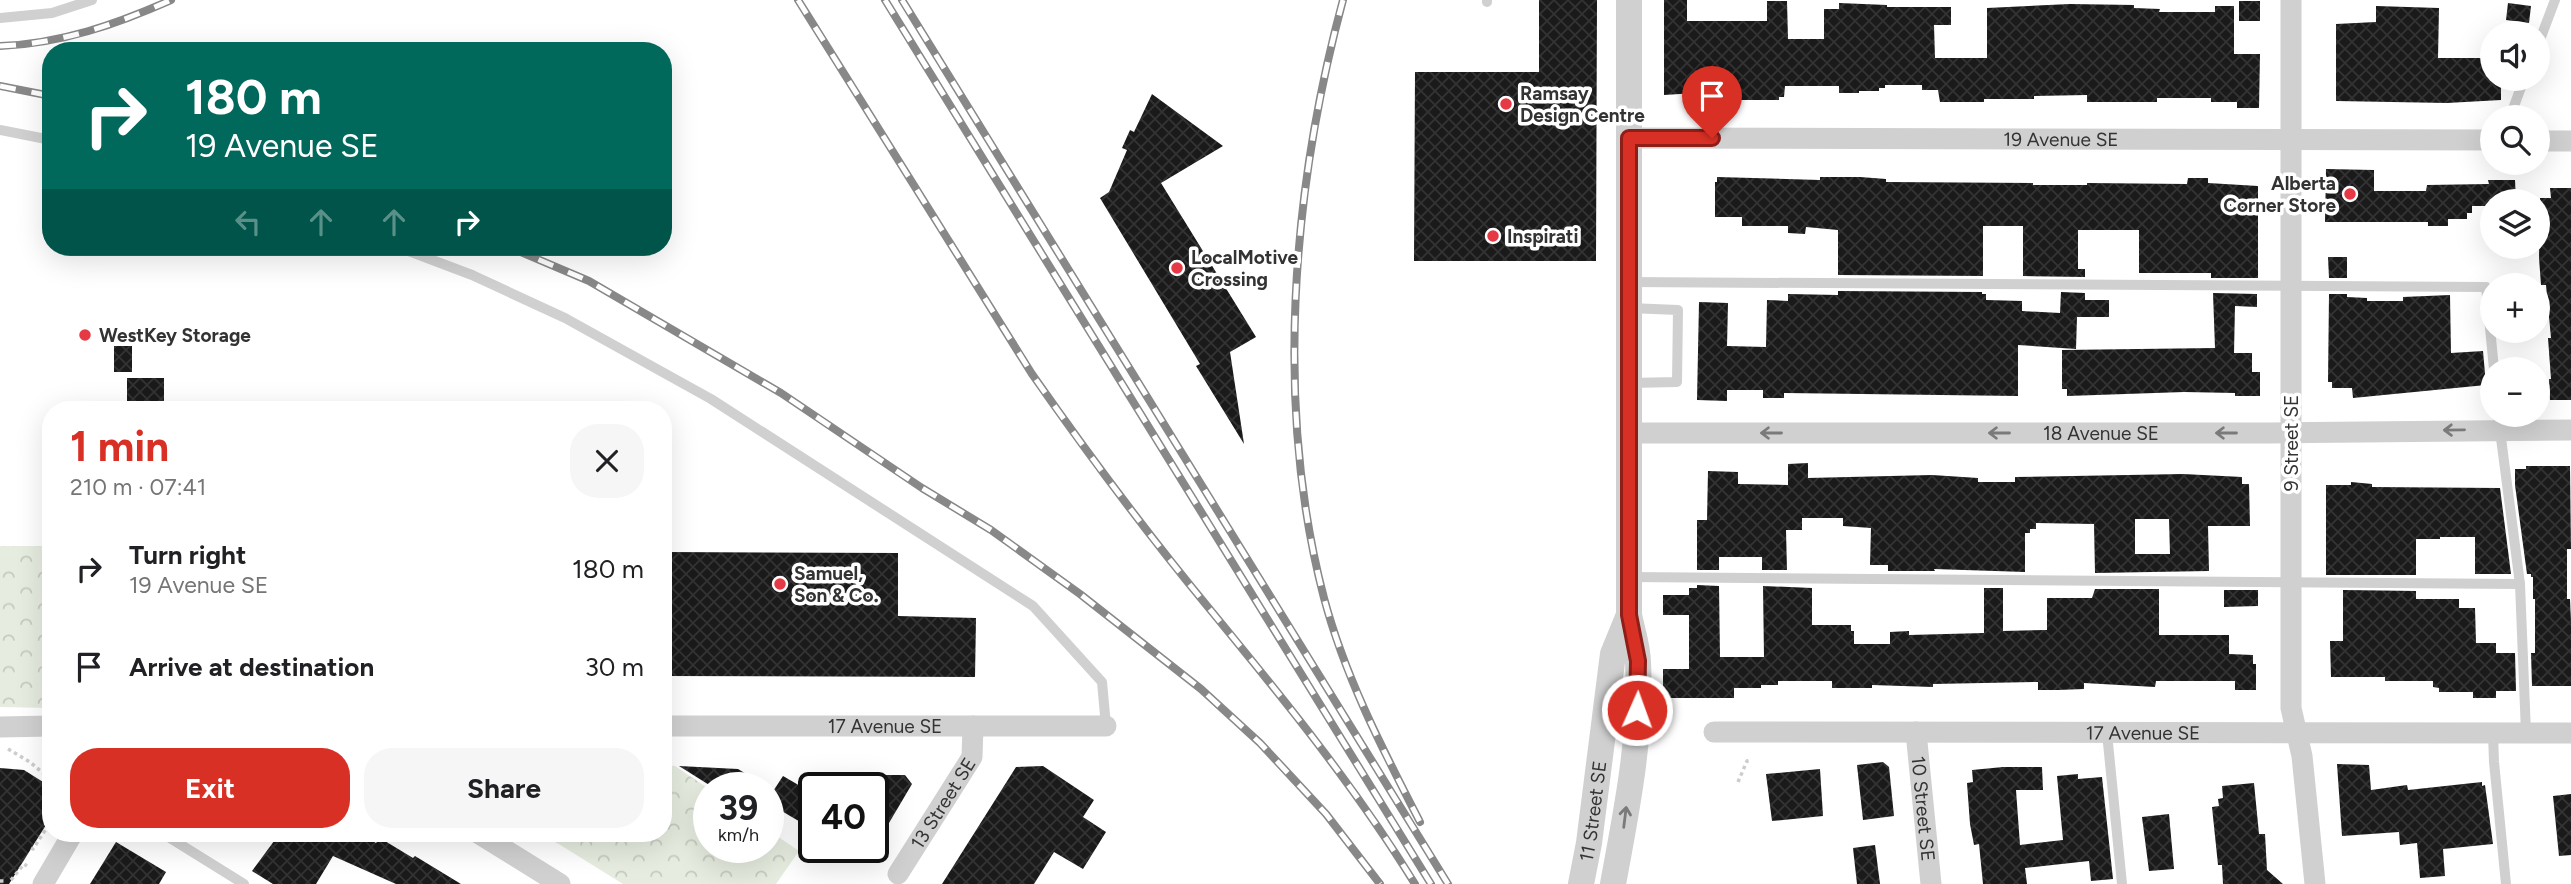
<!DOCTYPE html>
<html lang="en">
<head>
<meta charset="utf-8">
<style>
	:root { --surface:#fff; --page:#f6f6f6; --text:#202124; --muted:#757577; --accent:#d93025 }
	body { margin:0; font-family:Figtree,sans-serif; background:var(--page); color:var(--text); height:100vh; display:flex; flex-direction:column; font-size:26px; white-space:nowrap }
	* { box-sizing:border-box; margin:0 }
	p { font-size:23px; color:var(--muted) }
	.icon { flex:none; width:38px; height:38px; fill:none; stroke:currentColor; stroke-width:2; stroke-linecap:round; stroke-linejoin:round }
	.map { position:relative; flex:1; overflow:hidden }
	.side { position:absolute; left:42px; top:401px; width:630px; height:441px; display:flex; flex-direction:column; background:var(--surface); border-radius:28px; box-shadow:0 7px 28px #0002 }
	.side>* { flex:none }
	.hud { position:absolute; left:42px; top:42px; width:630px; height:214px; border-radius:28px; box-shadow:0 7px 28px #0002; background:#00695c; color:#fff; overflow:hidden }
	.buttons { position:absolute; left:2480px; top:21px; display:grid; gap:14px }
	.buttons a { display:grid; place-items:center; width:70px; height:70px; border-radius:50%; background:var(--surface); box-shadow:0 7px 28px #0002; font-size:35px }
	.speed { position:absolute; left:693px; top:772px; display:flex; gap:14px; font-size:35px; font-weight:700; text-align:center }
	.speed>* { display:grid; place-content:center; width:91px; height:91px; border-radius:50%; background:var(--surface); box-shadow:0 7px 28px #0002; line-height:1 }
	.speed small { font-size:18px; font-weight:400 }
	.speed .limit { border:4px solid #111; border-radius:10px; background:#fff; color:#111 }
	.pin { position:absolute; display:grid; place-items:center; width:60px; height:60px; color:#fff; margin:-72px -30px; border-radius:50% 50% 50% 0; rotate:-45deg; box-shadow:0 0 7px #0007 }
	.pin .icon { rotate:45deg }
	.me { position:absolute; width:77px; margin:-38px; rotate:2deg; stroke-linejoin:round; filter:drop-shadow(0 0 5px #0008) }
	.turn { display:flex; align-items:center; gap:24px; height:147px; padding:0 28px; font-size:32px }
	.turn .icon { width:91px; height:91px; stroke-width:2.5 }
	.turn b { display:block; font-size:49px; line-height:60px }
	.lanes { display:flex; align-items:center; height:66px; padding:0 28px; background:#0003; justify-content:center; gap:35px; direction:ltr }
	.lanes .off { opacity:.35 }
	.round { display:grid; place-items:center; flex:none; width:74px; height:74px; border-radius:28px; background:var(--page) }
	.headline { display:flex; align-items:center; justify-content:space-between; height:119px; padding:0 28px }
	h1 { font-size:42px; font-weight:700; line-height:52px; color:var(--accent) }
	.primary-button { display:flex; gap:14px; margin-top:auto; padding:14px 28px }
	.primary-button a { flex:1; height:80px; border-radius:28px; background:var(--accent); color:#fff; font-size:28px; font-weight:700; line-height:80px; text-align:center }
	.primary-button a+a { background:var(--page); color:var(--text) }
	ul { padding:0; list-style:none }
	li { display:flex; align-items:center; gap:21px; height:98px; padding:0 28px }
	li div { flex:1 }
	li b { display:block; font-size:26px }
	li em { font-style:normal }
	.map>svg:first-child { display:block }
	.park { fill:url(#park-crowns) }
	.building { fill:url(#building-cross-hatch); fill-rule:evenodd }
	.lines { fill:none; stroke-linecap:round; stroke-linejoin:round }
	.path { stroke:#cdcdcd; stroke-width:3.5; stroke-dasharray:3.5 3.5; stroke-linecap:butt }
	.service { stroke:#d0d0d0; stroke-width:10 }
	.minor { stroke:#d0d0d0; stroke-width:21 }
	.tertiary { stroke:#d0d0d0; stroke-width:26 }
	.rail-casing { stroke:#888; stroke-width:8 }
	.rail { stroke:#fff; stroke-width:5; stroke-dasharray:16; stroke-linecap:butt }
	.oneway { stroke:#7a7a7a }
	.route-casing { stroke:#8d1f18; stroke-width:18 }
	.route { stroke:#d93025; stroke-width:12 }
	.poi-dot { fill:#e63946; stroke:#fff; stroke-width:2.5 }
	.labels { text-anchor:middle; stroke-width:7; stroke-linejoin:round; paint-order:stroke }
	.poi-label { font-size:19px; font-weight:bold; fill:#333; stroke:#fff; text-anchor:start }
	.street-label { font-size:19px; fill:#333; stroke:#fff }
</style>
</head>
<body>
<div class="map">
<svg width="2571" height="884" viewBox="0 0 2571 884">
	<defs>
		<pattern id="park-crowns" width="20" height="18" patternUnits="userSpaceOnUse" patternTransform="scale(1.75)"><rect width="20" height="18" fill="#e6ecdf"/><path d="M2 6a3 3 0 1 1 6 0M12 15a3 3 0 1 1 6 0" fill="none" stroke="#c6cbc0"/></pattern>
		<pattern id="building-cross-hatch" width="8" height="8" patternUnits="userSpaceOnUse" patternTransform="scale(1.75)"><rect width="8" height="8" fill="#1a1a1a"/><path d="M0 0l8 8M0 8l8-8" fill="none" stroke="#333"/></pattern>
	</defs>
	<rect width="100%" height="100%" fill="#fff"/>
	<g class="park">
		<polygon points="0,546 51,546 51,708 0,707"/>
		<polygon points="663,765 675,766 709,789 709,847 768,847 768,830 799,851 776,884 623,884 541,833 663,833"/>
	</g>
	<g class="building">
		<polygon points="1539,0 1597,0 1596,261 1414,261 1415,72 1539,72"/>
		<polygon points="1664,0 1687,0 1687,21 1767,21 1767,1 1787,1 1788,39 1824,39 1824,9 1839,9 1839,3 1887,5 1887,7 1951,7 1951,25 1934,25 1935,58 1987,58 1987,8 2070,4 2134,5 2134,8 2160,9 2159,12 2215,12 2215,6 2234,6 2234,54 2260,54 2259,108 2237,108 2237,102 2211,102 2211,98 2157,98 2157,102 2087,102 2087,95 2034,96 2034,99 1984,99 1984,102 1940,102 1938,90 1922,90 1922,85 1885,85 1885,88 1879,88 1879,91 1859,91 1859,93 1839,93 1839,86 1785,86 1784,97 1779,97 1779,100 1718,100 1718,95 1696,95 1696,93 1664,95"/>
		<rect x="2239" y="1" width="21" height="20"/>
		<polygon points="2508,3 2531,6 2529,23 2506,20"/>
		<polygon points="2376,6 2439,8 2438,58 2492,58 2492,79 2501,79 2501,100 2447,103 2336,101 2336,24 2376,22"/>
		<polygon points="1152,94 1223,146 1161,183 1256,337 1230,352 1244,444 1196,366 1200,364 1100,198 1109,192 1127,150 1122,148 1130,130 1134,132"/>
		<polygon points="2326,169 2374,170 2374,191 2426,191 2427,185 2489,184 2488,180 2515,180 2516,201 2492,201 2492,206 2472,206 2472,213 2467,213 2467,219 2448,219 2448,226 2428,226 2428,222 2325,222"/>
		<polygon points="1717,177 1820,180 1820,177 1860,177 1886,179 1886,182 2033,183 2033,185 2087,185 2087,183 2187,184 2188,178 2208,178 2208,183 2258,186 2258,278 2211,278 2211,273 2139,273 2139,230 2078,230 2078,269 2085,269 2085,277 2023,276 2023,226 1983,226 1983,276 1838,275 1838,230 1806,227 1805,234 1788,233 1788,226 1742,226 1742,217 1715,217 1715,182 1717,182"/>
		<polygon points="2550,188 2571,188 2571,400 2550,400 2549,379 2551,379 2548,338 2551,338 2546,285 2541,285 2539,258 2540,198 2551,198"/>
		<polygon points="2328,257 2347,257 2347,278 2329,278"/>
		<polygon points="1838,291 1982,292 1982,294 1986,294 1986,300 2022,301 2022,311 2060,313 2061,292 2085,293 2085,300 2109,300 2109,317 2077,317 2076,349 2018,345 2018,396 1784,393 1784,398 1763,398 1763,390 1727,390 1727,401 1697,400 1699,302 1728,303 1727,346 1766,347 1767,300 1788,301 1788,294 1838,295"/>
		<polygon points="2213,293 2257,294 2257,307 2235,306 2234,353 2252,353 2252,372 2260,372 2260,396 2235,396 2235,393 2184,392 2067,396 2067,389 2062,389 2062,350 2215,348"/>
		<polygon points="2329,294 2347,294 2347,297 2367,298 2367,301 2403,301 2403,297 2450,295 2451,353 2483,351 2486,385 2353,398 2352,388 2332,388 2332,382 2328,382"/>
		<rect x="114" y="346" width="18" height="26"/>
		<rect x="127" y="378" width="37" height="31"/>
		<path d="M 1808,463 L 1808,478 L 1932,475 L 1978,478 L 1978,482 L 2015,482 L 2015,477 L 2183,474 L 2242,477 L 2242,484 L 2249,484 L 2250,526 L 2208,526 L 2209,571 L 2095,573 L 2094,524 L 2036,523 L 2036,529 L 2030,529 L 2030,533 L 2025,533 L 2025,572 L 1934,569 L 1935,571 L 1888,571 L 1888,565 L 1870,565 L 1871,528 L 1843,526 L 1843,518 L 1802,518 L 1802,530 L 1786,530 L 1787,570 L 1762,570 L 1762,557 L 1719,557 L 1719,570 L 1697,570 L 1697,520 L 1707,520 L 1708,471 L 1738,472 L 1738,484 L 1788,485 L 1788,464 ZM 2135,519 L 2169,519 L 2170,554 L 2135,554 Z"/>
		<polygon points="2526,466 2570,466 2571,549 2567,549 2567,599 2570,599 2571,621 2571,686 2532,686 2531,653 2535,653 2535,599 2533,599 2533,577 2531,577 2531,574 2527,574 2515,485 2515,469 2526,469"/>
		<polygon points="2351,482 2372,484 2372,487 2500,488 2511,574 2475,574 2475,537 2440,537 2440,539 2416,539 2416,575 2326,575 2326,485 2351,485"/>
		<polygon points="663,552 898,553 898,616 976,618 975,677 663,676"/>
		<polygon points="1697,585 1719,586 1720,657 1764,657 1763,586 1812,588 1812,625 1851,625 1851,631 1854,631 1854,644 1890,644 1890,632 1909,631 1909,635 1984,633 1984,588 2003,588 2003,631 2047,630 2047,598 2092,598 2095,589 2159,589 2159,635 2229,635 2229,654 2253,655 2253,664 2256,664 2256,690 2235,690 2235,681 2156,681 2155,687 2084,683 2084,689 2058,690 2038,690 2038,682 1933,684 1933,687 1872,685 1872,688 1832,688 1832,681 1778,681 1778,685 1761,685 1761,688 1734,688 1734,698 1663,698 1663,669 1689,669 1689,615 1663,615 1663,595 1689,595 1689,588 1697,588"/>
		<polygon points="2224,590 2258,590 2258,606 2224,607"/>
		<polygon points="2343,590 2416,591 2416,599 2459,599 2459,608 2475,608 2476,643 2496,643 2496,653 2515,653 2516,691 2496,691 2496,698 2473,698 2473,692 2439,692 2439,688 2433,687 2433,681 2385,681 2385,677 2331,677 2330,641 2343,641"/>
		<polygon points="1883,762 1889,767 1894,816 1863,820 1857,765"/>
		<polygon points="2337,764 2369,765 2371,790 2407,785 2408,790 2482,782 2482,786 2485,785 2493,844 2443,849 2445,876 2420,878 2417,843 2400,845 2399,832 2342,836"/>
		<polygon points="679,766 738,769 770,788 714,788"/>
		<polygon points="1043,766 1094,800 1083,817 1106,832 1083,869 1054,852 1034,884 942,884 1016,767"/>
		<polygon points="2003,767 2042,767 2043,790 2016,790 2020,845 2063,840 2057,776 2078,774 2078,779 2102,777 2113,879 2091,881 2089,861 2025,868 2027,884 1983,884 1979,844 1974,845 1970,824 1967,783 1973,782 1972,770"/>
		<polygon points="0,768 24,770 51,787 51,817 9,884 0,884"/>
		<polygon points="1820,769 1823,816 1772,821 1766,774"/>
		<polygon points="873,775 905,775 912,784 873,850"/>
		<polygon points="783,776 814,794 814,830 768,803 768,799"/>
		<polygon points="2254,783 2259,834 2265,834 2267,870 2283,884 2223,884 2222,865 2218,865 2212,807 2219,806 2218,799 2223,798 2222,786"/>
		<polygon points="2571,794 2571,855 2559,856 2553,796"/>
		<polygon points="2169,814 2174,869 2149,871 2142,817"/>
		<polygon points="280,833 361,833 376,843 380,838 413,858 415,856 461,884 396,884 333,856 316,884 273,884 252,871"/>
		<polygon points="116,842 166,872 159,884 90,884"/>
		<polygon points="1875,845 1880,884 1857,884 1853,848"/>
	</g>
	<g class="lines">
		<g class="path">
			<polyline points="8,749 30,762 51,780"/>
			<polyline points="1738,782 1747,761 1751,760"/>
			<polyline points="50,784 51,785"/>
			<polyline points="31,848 33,849 51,821"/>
			<polyline points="11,880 24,864 27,866"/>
			<polyline points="0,881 4,881"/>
		</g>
		<g class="service">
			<polyline points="1487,0 1487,2"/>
			<polyline points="0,18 52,13 92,0"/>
			<polyline points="2538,45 2555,0"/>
			<polyline points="2510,117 2524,79"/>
			<polyline points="0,130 51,140"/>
			<polyline points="398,247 472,275 565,318 711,399 1033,606 1102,682 1106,726"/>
			<polyline points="1629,282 2486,287 2494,369"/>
			<polyline points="1629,308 1678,310 1677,382 1630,383"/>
			<polyline points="2498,415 2520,584 2526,733"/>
			<polyline points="1630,577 2520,584"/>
			<polyline points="2107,733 2122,884"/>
			<polyline points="2493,733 2494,762 2506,884"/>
			<polyline points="162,833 244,884"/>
		</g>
		<g class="minor">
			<polyline points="2291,0 2291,708 2302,756 2315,884"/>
			<path id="s1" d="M 1629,138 L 2492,140"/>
			<polyline points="2538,141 2571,141"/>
			<path id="s2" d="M 1630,433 L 2270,433 L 2571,430"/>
			<path id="s3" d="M 663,726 L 1106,726"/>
			<polyline points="0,727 51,726"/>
			<path id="s4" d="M 1714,732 L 2571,733"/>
			<path id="s5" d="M 1916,732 L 1931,884"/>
			<polyline points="478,833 560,884"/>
			<path id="s6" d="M 898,874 L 972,757 L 973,726"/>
			<polyline points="43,884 73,833"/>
		</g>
		<g class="tertiary">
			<path id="s7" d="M 1581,884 L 1589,843 L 1613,654 L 1629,615"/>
			<path d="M 1613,884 C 1626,813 1642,736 1638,663 C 1638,647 1632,630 1629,615 L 1629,0"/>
		</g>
		<g class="rail-casing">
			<g id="rail">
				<path d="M 798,0 L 1032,374 C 1088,454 1146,532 1208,607 C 1282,697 1354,785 1415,884"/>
				<polyline points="885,0 1431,884"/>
				<polyline points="902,0 1448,884"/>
				<path d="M 1343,0 C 1292,189 1274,407 1324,598 C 1345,677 1383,750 1420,822"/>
				<path d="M 0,46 C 60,44 117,24 171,0"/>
				<polyline points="0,86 51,96"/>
				<polyline points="509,247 589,281 781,393 922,488 991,530 1080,594 1201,689 1260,743 1326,814 1380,884"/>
			</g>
		</g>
		<use href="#rail" class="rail"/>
	</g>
	<defs><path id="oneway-shaft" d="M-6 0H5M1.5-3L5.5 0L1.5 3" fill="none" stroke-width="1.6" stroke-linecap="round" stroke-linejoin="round" transform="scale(1.75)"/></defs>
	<g class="oneway">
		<use href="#oneway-shaft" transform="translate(2454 430) rotate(179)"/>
		<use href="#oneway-shaft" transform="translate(1771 433) rotate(-180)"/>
		<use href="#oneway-shaft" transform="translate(1999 433) rotate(-180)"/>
		<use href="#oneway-shaft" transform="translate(2226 433) rotate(-180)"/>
		<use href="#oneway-shaft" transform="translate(1625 817) rotate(-83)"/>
	</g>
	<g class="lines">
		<g class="route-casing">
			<polyline id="route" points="1637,710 1638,661 1629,615 1629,138 1712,138"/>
		</g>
		<use href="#route" class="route"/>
	</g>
	<g class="poi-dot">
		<circle cx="1506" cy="104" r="7"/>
		<circle cx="2350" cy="194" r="7"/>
		<circle cx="1493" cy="236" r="7"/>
		<circle cx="1177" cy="268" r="7"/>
		<circle cx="85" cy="335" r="7"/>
		<circle cx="780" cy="584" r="7"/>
	</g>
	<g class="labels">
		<g class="poi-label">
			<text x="1520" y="100">Ramsay<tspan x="1520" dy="22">Design Centre</tspan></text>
			<text x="2336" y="190" text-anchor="end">Alberta<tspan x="2336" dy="22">Corner Store</tspan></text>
			<text x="1507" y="243">Inspirati</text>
			<text x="1191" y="264">LocalMotive<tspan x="1191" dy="22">Crossing</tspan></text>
			<text x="99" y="342">WestKey Storage</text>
			<text x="794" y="580">Samuel,<tspan x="794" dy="22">Son &amp; Co.</tspan></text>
		</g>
		<g class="street-label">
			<text dy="7" stroke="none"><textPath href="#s1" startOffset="432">19 Avenue SE</textPath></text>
			<text dy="7" stroke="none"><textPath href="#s2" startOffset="471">18 Avenue SE</textPath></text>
			<text transform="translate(2291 443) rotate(-90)" y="7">9 Street SE</text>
			<text dy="7" stroke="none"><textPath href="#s3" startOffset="222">17 Avenue SE</textPath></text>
			<text dy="7" stroke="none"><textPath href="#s4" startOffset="429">17 Avenue SE</textPath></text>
			<text dy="7" stroke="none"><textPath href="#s6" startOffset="84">13 Street SE</textPath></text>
			<text dy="7" stroke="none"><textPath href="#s5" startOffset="77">10 Street SE</textPath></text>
			<text dy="7" stroke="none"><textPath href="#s7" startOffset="74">11 Street SE</textPath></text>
		</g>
	</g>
</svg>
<div class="buttons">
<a><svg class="icon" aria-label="sound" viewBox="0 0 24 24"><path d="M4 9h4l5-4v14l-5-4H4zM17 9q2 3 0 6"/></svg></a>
<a><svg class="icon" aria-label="search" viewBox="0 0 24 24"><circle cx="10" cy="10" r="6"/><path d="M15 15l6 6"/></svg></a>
<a><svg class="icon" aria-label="layers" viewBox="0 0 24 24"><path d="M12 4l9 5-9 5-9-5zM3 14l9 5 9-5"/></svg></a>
<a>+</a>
<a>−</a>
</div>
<div class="speed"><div>39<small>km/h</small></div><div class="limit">40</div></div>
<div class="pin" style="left:1712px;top:138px;background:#d93025"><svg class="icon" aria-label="arrive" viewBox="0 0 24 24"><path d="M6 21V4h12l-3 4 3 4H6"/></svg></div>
<svg class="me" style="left:1637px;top:710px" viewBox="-20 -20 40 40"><circle r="17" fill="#d93025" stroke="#fff" stroke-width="3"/><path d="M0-11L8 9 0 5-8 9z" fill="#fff"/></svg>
<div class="hud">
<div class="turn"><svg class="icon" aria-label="right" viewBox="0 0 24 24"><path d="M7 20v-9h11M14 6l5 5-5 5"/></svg><div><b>180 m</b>19 Avenue SE</div></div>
<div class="lanes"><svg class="icon off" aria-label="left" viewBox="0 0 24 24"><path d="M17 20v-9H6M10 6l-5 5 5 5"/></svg><svg class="icon off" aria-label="ahead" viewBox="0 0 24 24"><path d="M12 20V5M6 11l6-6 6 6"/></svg><svg class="icon off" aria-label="ahead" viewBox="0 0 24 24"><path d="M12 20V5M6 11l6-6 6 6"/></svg><svg class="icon" aria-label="right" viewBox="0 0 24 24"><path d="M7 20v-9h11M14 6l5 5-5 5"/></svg></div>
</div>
<section class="side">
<div class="headline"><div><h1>1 min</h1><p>210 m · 07:41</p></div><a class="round"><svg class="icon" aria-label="close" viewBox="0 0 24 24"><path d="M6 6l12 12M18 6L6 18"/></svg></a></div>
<ul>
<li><svg class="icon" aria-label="right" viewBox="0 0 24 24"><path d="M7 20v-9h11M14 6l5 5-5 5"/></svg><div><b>Turn right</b><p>19 Avenue SE</p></div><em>180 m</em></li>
<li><svg class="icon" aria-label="arrive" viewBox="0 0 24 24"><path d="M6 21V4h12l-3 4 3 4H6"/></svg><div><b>Arrive at destination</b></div><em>30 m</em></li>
</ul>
<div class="primary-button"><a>Exit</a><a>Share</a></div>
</section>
</div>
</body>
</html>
